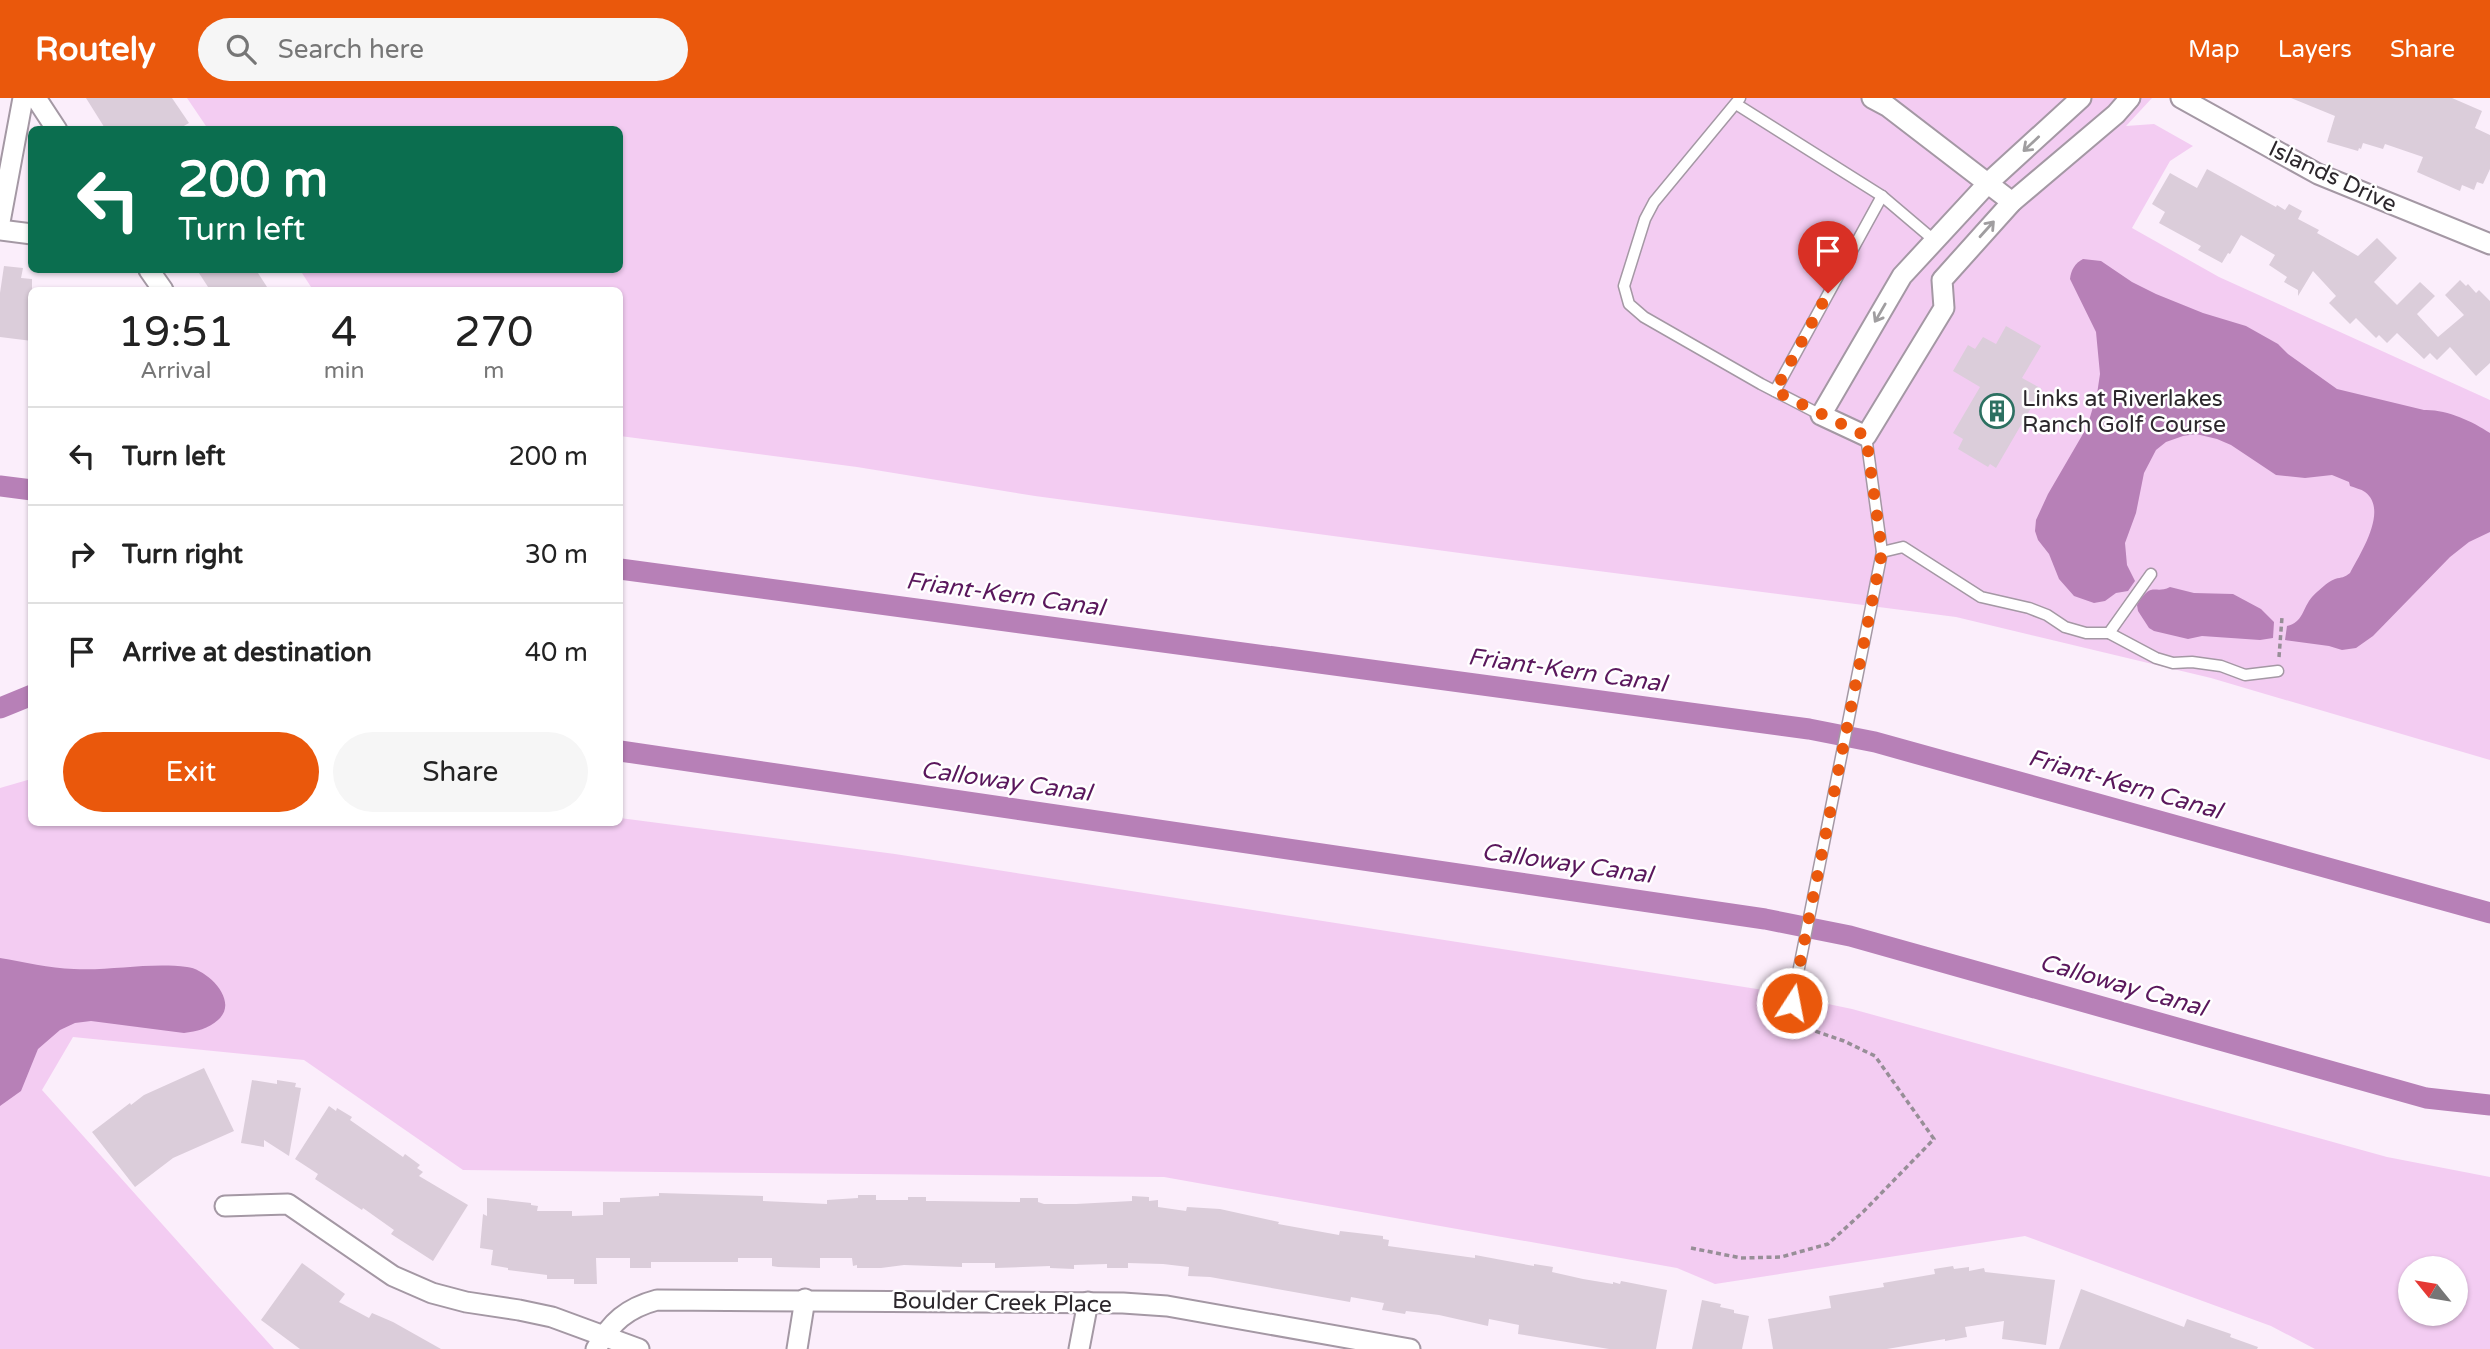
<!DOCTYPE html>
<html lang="en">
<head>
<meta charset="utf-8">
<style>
	:root { --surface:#fff; --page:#f6f6f6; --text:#222; --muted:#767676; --line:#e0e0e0; --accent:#ea580c }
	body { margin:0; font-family:"Varela Round",sans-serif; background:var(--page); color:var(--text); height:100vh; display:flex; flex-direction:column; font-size:26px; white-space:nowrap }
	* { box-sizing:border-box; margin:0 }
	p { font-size:23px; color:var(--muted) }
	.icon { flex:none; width:38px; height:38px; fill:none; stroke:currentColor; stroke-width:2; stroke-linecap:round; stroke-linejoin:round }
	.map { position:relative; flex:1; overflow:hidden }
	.details { position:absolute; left:28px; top:189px; width:595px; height:539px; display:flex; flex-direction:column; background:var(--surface); border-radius:10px; box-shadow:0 2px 5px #0004 }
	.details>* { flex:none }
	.top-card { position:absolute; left:28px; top:28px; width:595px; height:147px; border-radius:10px; box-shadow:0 2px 5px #0004; background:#0b6e4f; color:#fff; overflow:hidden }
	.needle { width:46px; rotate:300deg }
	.fabs { position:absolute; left:2398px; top:1158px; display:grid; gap:14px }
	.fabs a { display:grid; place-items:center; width:70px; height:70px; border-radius:50%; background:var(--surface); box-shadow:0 2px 5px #0004; font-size:35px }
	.pin { position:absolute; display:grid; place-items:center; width:60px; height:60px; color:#fff; margin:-72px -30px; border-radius:50% 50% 50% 0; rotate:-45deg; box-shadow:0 0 7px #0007 }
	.pin .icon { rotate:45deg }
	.me { position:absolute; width:77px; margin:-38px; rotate:11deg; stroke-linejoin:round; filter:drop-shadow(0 0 5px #0008) }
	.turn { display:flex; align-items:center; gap:24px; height:147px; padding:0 35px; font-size:32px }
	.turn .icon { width:91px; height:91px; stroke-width:2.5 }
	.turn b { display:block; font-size:49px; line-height:60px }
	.eta { display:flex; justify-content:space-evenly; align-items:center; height:119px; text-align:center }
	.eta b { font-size:42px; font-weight:600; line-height:49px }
	.primary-button { display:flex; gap:14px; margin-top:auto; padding:14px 35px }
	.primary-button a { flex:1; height:80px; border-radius:42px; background:var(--accent); color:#fff; font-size:28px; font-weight:600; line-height:80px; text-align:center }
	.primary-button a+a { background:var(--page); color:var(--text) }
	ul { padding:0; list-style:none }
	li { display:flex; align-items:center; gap:21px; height:98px; padding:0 35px; border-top:2px solid var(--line) }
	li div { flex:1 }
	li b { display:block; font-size:26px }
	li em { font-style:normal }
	header { display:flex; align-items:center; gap:42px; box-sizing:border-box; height:98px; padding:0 35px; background:var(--accent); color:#fff }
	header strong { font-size:33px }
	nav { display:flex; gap:38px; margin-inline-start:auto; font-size:24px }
	.search { width:490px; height:63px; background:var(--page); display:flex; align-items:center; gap:18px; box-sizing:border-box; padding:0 24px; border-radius:38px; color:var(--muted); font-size:26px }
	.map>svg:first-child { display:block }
	.green { fill:#f3ccf2; fill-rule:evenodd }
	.water { fill:#b780b7 }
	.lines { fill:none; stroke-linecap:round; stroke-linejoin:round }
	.canal { stroke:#b780b7; stroke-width:21 }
	.building { fill:#dbcdda }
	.service-casing { stroke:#a498a4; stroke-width:13 }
	.minor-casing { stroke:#a498a4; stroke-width:23 }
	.path { stroke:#978e97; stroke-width:3.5; stroke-dasharray:5 3.5; stroke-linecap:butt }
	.service { stroke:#fff; stroke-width:10 }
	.minor { stroke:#fff; stroke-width:19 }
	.oneway { stroke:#a09ea0 }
	.route { stroke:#ea580c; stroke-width:12; stroke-dasharray:0 21.6 }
	.labels { text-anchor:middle; stroke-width:5; stroke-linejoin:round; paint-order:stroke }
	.street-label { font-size:23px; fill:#2c272c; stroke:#fff }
	.poi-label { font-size:23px; fill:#2c272c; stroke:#fff; text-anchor:start }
	.water-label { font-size:24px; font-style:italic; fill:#5a175c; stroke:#fff }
</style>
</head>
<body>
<header>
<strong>Routely</strong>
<div class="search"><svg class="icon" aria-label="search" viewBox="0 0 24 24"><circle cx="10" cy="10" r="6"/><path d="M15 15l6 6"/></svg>Search here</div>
<nav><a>Map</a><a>Layers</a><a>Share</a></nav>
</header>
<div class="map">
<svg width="2490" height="1251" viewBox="0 0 2490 1251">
	<rect width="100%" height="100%" fill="#fbeefb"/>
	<g class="green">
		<polygon points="187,0 2152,0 2126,28 2154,26 2193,48 2170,63 2132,130 2219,179 2490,302 2490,662 2211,580 1956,519 1482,458 1035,398 857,369 620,338 620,192 313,192 300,172 620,172 620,32 208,31"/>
		<path d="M 31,681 L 32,724 L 620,724 L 620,720 L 895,756 L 1757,891 L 1852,911 L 2387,1059 L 2490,1079 L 2490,1251 L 2315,1251 L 2271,1228 L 2025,1138 L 1715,1186 L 1677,1170 L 1164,1079 L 463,1072 L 304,962 L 73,939 L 42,992 L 274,1251 L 0,1251 L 0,690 ZM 2410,1171 L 2455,1171 L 2455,1216 L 2410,1216 Z"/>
	</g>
	<g class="water">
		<path d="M 2083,161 L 2101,163 L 2132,184 L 2156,196 L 2203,215 L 2246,228 L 2278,246 L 2288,256 L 2337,291 L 2424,312 C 2446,311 2472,323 2490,335 L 2490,434 L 2469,444 L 2450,459 L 2373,538 L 2356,550 L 2342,552 L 2329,548 L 2285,542 L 2287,528 C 2303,525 2303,509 2312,499 C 2317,494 2328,483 2335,481 C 2342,479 2344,480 2350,475 C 2360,456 2389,412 2365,394 C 2361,391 2355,390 2350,388 L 2349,384 L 2332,377 L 2305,380 L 2276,377 L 2231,347 L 2217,341 L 2196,336 L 2183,338 L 2166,344 L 2156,352 L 2144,375 L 2136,415 L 2125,445 L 2127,467 L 2135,483 L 2128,493 L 2116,495 L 2105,503 L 2094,505 L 2074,498 L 2059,481 L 2049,456 L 2038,442 L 2035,433 L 2036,422 L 2048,396 L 2087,329 L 2097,296 L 2100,276 L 2096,234 L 2070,181 C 2071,172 2075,165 2083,161 Z"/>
		<path d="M 2170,489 L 2194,495 L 2233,496 L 2261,511 L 2274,524 L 2273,540 L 2260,542 L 2202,538 L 2188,541 L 2154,533 L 2149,530 L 2138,513 L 2137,507 C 2152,482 2154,497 2170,489 Z"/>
		<path d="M 0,860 C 24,864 49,870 74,871 C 111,873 150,864 187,869 C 207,871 240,903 218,922 C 208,931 197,933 184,935 L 91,923 L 75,925 L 60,932 L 38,951 L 21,993 L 0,1008 Z"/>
	</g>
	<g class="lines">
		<g class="canal">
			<polyline points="0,388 32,392"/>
			<polyline points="620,471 1809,631 1875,644 2490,815"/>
			<polyline points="0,610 32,597"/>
			<polyline points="620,653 1765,821 1850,838 2426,1000 2490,1007"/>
		</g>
	</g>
	<g class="building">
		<polygon points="86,0 172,0 189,25 177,32 106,32"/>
		<polygon points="2291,0 2452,0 2482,13 2475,30 2490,37 2490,71 2483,86 2477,84 2474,92 2462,87 2460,93 2417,74 2423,59 2385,46 2383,51 2363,45 2361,51 2359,50 2358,53 2327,44 2335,18"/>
		<polygon points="2207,71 2276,109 2277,107 2285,112 2289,106 2302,113 2298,121 2319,132 2317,135 2358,158 2377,140 2397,160 2374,184 2397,207 2420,184 2435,198 2417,216 2438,239 2464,217 2445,197 2460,182 2466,188 2468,186 2476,195 2479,192 2490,203 2490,265 2476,278 2450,249 2437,262 2430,255 2424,261 2397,235 2387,245 2379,237 2376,240 2356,220 2350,226 2329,205 2336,198 2313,173 2298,198 2298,192 2284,184 2287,179 2269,167 2275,157 2241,137 2230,156 2228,155 2222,165 2198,152 2201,148 2159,125 2165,114 2152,106 2170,75 2197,90"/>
		<polygon points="4,168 23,170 21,180 32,181 32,243 0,239 0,195"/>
		<polygon points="197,172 256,172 269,192 210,192"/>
		<polygon points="2006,228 2041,248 2022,280 2042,291 1996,370 1990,366 1988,369 1958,351 1963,341 1953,335 1980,289 1953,273 1968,247 1975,251 1983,239 1996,246"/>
		<polygon points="204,970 234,1033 173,1060 135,1089 92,1034 130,1005 131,1007 144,997"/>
		<polygon points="252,982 277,986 277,982 296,985 295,989 301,990 289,1058 264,1042 264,1049 241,1045"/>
		<polygon points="329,1008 336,1013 337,1010 352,1019 350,1022 403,1059 405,1056 420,1067 417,1070 423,1074 419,1078 468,1107 433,1163 391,1136 394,1132 363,1110 362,1112 315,1081 318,1076 295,1061"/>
		<polygon points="659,1095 763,1098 763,1103 827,1106 827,1102 858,1100 858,1097 876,1097 876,1102 908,1102 908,1099 926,1099 926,1103 933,1103 1020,1104 1020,1100 1038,1100 1038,1104 1044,1106 1076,1106 1132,1103 1132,1098 1149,1099 1149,1103 1158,1102 1158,1109 1186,1113 1187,1109 1220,1111 1279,1124 1278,1126 1339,1137 1340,1133 1383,1138 1383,1141 1389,1142 1388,1148 1475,1160 1475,1157 1534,1168 1534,1166 1553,1169 1552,1174 1583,1181 1613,1186 1613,1184 1620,1186 1621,1183 1667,1192 1656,1251 1609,1251 1518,1236 1519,1227 1489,1221 1488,1228 1439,1217 1406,1213 1405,1216 1382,1212 1384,1205 1351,1199 1350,1204 1210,1179 1188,1178 1189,1169 1163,1166 1128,1165 1128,1170 1107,1170 1107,1166 1074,1167 1074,1171 1050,1170 1050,1168 995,1170 995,1165 962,1165 962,1169 904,1167 881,1170 857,1170 857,1167 853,1168 852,1160 820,1160 820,1170 778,1169 772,1168 772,1160 738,1160 738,1164 651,1164 651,1170 630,1170 630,1160 596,1160 597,1186 574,1186 574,1181 547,1181 547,1177 508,1172 508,1170 491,1167 493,1152 480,1150 483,1116 487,1118 487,1100 531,1105 531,1107 538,1108 537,1113 572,1113 572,1118 603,1117 603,1104 620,1104 620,1100 659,1098"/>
		<polygon points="302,1165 345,1196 339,1204 369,1220 372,1215 393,1224 441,1251 300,1251 261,1222"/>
		<polygon points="1953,1168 1954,1171 1969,1169 1969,1173 1984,1170 1985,1174 2055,1182 2046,1247 2002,1241 2004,1223 1965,1229 1967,1239 1945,1243 1945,1241 1887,1251 1773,1251 1768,1221 1831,1210 1829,1198 1884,1189 1883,1185 1935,1176 1934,1171"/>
		<polygon points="2081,1191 2184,1229 2187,1221 2231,1236 2230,1239 2258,1249 2257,1251 2059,1251"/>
		<polygon points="1702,1202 1721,1206 1720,1209 1734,1212 1734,1215 1749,1218 1742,1251 1692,1251"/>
	</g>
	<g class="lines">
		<g class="service-casing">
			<g id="service">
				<polyline points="1740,0 1654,104 1645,121 1624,188 1629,206 1644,219 1761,286 1821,317"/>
				<polyline points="1736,6 1882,98 1935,143"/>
				<polyline points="1775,293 1882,98"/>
				<polyline points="1882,454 1903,449 1981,499 2029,510 2047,517 2065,529 2086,535 2109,535"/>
				<polyline points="2151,476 2109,535 2156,560 2173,565 2192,564 2221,568 2245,577 2278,573"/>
				<polyline points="1792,905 1882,454 1866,338"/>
			</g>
		</g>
		<g class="minor-casing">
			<g id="minor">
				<polyline points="36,0 57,32"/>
				<polyline points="1872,0 1887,8 2012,104"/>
				<polyline points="2081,0 1989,84 1902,178 1821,317 1866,338 1944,210 1942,182 2012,104 2116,16 2130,0"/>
				<polyline points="2181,0 2318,76 2490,146"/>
				<polyline points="0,124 23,0"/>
				<polyline points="0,132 32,136"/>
				<polyline points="149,172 163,192"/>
				<polyline points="225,1108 288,1106 393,1178 432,1195 466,1204 519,1212 552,1219 639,1251"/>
				<path d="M 596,1251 C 611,1224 627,1210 657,1202 L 1123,1205 L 1167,1208 L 1410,1251"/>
				<polyline points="797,1251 805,1201"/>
				<polyline points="1079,1251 1088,1204"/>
			</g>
		</g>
		<g class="path">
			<polyline points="2279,559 2282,519"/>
			<polyline points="1691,1150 1741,1160 1781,1159 1828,1146 1863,1114 1934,1041 1875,958 1844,943 1812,932 1799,914"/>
		</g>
		<use href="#service" class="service"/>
		<use href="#minor" class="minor"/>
	</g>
	<defs><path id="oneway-shaft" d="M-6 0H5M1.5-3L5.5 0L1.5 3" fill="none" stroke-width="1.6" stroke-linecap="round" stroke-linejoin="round" transform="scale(1.75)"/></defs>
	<g class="oneway">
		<use href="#oneway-shaft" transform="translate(2031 46) rotate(137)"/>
		<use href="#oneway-shaft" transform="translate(1987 131) rotate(-48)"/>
		<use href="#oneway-shaft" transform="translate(1880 215) rotate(120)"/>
	</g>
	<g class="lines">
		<polyline class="route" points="1792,905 1882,454 1866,338 1775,293 1828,195"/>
	</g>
	<defs>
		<g id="building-ring" transform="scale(1.75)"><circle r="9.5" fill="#fff" stroke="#2c7061" stroke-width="1.5"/><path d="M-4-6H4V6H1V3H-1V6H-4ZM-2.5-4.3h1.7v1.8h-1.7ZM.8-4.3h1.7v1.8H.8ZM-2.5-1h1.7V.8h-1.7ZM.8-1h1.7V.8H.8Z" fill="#2c7061"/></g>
	</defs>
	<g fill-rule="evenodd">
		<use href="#building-ring" x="1997" y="313"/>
	</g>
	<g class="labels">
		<g class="street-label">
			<text transform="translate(2333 78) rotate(25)" y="8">Islands Drive</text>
			<text transform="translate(1002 1204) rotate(1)" y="8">Boulder Creek Place</text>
		</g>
		<g class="poi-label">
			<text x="2022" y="308">Links at Riverlakes<tspan x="2022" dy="26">Ranch Golf Course</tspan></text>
		</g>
		<g class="water-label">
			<text transform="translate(1005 496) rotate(8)" y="8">Friant-Kern Canal</text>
			<text transform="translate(1567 572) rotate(8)" y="8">Friant-Kern Canal</text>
			<text transform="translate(1006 683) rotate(8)" y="8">Calloway Canal</text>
			<text transform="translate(2125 686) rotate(16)" y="8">Friant-Kern Canal</text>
			<text transform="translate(1567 765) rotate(8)" y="8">Calloway Canal</text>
			<text transform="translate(2123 887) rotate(16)" y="8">Calloway Canal</text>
		</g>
	</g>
</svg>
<div class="fabs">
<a><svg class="needle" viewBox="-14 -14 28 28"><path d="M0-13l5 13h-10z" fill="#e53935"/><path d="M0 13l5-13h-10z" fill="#767676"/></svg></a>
</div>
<div class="pin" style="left:1828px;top:195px;background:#d93025"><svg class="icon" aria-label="arrive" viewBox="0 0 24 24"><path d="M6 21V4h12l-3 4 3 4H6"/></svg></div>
<svg class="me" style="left:1792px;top:905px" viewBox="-20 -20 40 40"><circle r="17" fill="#ea580c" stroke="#fff" stroke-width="3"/><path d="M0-11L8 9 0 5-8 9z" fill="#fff"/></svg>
<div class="top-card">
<div class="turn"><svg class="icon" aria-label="left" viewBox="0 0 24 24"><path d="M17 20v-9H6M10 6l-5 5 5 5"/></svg><div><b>200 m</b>Turn left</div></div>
</div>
<section class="details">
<div class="eta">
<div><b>19:51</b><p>Arrival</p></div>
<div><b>4</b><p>min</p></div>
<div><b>270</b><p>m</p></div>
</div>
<ul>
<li><svg class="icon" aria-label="left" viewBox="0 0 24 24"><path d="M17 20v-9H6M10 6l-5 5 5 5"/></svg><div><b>Turn left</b></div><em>200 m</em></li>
<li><svg class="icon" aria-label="right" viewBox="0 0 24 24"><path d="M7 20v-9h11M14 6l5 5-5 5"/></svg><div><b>Turn right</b></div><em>30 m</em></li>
<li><svg class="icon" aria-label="arrive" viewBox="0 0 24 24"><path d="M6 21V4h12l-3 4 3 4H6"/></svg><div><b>Arrive at destination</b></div><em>40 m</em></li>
</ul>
<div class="primary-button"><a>Exit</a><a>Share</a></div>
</section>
</div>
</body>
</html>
